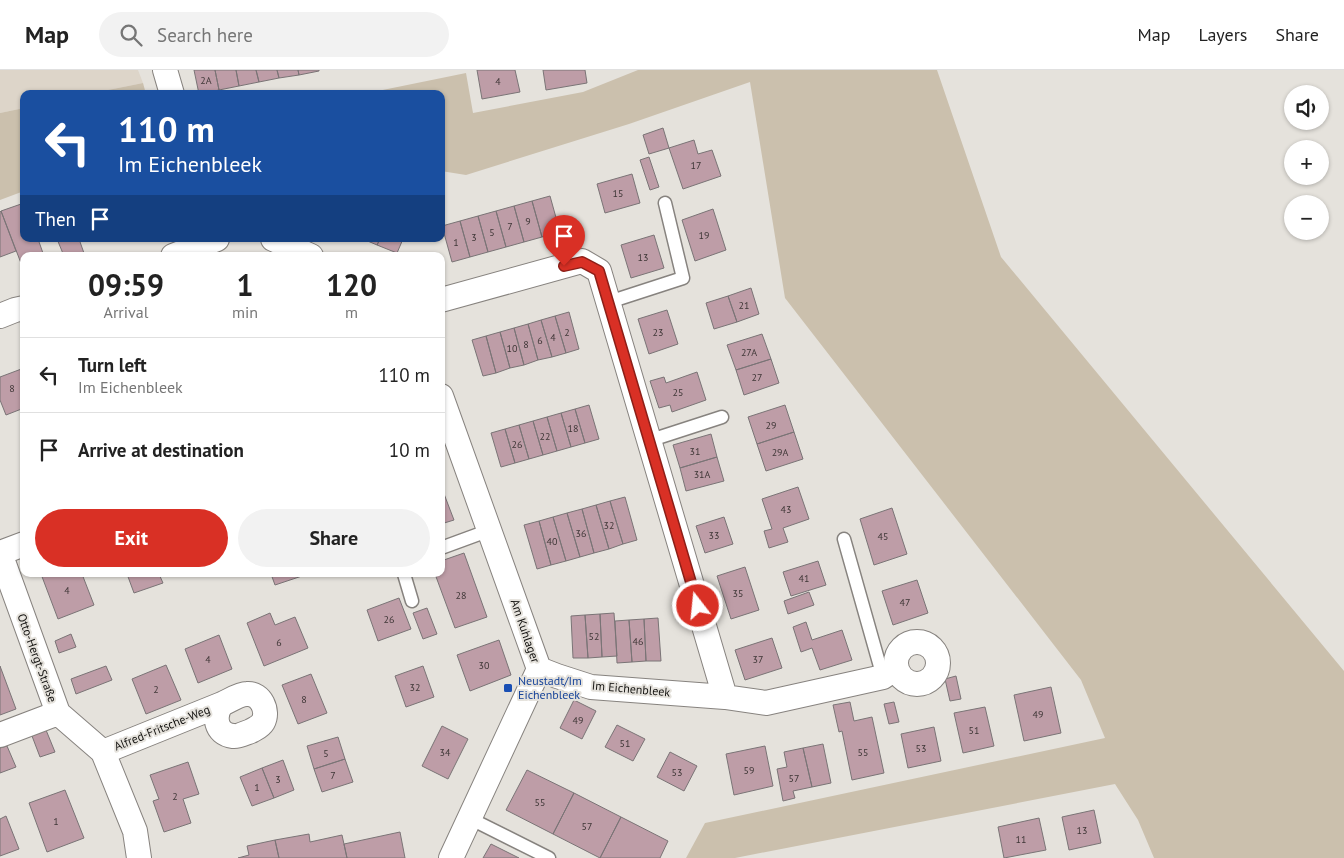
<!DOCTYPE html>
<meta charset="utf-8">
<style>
:root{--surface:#fff;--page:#f2f2f2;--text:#222;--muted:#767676;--line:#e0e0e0;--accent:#d93025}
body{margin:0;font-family:"PT Sans",sans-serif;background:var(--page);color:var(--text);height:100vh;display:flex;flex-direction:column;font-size:19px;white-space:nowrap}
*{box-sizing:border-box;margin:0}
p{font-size:16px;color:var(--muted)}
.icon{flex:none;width:28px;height:28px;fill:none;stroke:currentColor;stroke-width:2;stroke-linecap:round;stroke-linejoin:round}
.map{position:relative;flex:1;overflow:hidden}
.drawer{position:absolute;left:20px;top:182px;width:425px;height:325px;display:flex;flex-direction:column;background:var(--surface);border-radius:10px;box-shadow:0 1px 4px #0004}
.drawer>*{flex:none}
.banner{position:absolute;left:20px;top:20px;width:425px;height:152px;border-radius:10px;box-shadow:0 1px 4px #0004;background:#1a4fa0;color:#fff;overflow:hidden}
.tools{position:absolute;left:1284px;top:15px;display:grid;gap:10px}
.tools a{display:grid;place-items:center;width:45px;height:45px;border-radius:50%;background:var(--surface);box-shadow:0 1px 4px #0004;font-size:25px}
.pin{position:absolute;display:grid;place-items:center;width:42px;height:42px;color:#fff;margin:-51px -21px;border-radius:50% 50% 50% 0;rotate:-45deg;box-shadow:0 0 5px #0007}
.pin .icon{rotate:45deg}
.me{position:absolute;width:55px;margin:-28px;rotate:344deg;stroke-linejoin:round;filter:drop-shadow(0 0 4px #0008)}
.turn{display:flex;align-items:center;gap:18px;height:105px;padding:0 15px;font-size:22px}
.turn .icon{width:65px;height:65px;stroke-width:2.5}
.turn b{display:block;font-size:35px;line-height:42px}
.then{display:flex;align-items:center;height:48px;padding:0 15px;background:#0003;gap:10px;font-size:19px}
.eta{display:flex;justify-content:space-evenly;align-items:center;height:85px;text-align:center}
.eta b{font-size:30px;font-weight:800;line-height:35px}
.button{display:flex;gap:10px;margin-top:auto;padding:10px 15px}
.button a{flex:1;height:58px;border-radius:30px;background:var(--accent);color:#fff;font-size:20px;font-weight:800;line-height:58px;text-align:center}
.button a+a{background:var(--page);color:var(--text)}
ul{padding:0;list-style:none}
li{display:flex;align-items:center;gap:15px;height:75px;padding:0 15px;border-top:1px solid var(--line)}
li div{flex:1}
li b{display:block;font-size:19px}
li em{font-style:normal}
header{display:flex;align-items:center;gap:30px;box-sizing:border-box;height:70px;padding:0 25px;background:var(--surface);border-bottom:1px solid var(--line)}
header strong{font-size:24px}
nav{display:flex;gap:28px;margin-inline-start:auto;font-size:18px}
.search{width:350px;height:45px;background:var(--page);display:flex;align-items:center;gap:12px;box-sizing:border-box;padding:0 18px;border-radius:28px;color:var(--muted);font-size:19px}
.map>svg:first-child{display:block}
</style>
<header>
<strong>Map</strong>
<div class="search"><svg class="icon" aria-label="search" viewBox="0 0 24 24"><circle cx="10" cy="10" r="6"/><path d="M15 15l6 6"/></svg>Search here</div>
<nav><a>Map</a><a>Layers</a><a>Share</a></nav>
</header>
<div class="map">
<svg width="1344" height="788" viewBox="0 0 1344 788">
<rect width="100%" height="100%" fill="#e5e2dc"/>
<path fill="#ddd5c9" d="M0,0H138L143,13L88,24H24V38L0,43Z"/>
<path fill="#cbc0ad" d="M638,0H937L1001,187L1344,601V788H1154L1138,750L1115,714L735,788H686L705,753L1105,668L1081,610L785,228L750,12L629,54L466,105L441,101V24H363L466,3L473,43L583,22Z
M143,13L146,24H88Z
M24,38V121L0,130V43Z"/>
<path fill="#be9da7" stroke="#7a7476" d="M194,0H215L219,20L199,24Z
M215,0H236L239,16L219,20Z
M236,0H256L259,12L239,16Z
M256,0H277L279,8L259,12Z
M277,0H298L299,5L279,8Z
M298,0H319V1L299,5Z
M477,0H515L520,22L482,29Z
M543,0H585L587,13L546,20Z
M663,58L669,78L649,84L643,65Z
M694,70L698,84L712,80L721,106L683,119L669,78Z
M649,87L659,117L650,120L640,90Z
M632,104L640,133L605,143L597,114Z
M550,126L560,162L542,167L532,131Z
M532,131L542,167L524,172L514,136Z
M24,133V169H38L44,186H24V201L1,141Z
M514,136L524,172L506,177L496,141Z
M713,139L726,180L695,191L682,150Z
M1,141L16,181L0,187V142Z
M496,141L506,177L488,182L478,146Z
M478,146L488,182L470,187L460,151Z
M460,151L470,187L452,192L442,156Z
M654,165L664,198L631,208L621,175Z
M57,169H79L85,186H64Z
M363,169H380L377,175Z
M380,169H403L397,183L377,175Z
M751,218L759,244L737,252L728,226Z
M728,226L737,252L714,259L706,233Z
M667,240L678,274L649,284L638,249Z
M569,242L579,279L566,283L555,246Z
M555,246L566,283L552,287L541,250Z
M541,250L552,287L538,290L528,254Z
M528,254L538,290L524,295L514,258Z
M514,258L524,295L510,298L500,262Z
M500,262L510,298L496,303L486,266Z
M762,264L771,289L736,300L727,275Z
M486,266L496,303L483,306L472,270Z
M771,289L779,313L744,325L736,300Z
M24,298V338L6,345L0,330V307Z
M697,302L706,330L672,342L670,335L659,338L650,311L664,307L666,313Z
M589,335L599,369L585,373L575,339Z
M785,335L794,362L757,374L748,347Z
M575,339L585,373L571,377L561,343Z
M561,343L571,377L557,381L547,347Z
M547,347L557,381L543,385L533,351Z
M533,351L543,385L529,389L519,355Z
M519,355L529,389L515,393L505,359Z
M505,359L515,393L501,397L491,363Z
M794,362L803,389L766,401L757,374Z
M711,364L717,387L680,398L673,375Z
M717,387L724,411L686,421L680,398Z
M441,416L454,450L441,454Z
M798,417L809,449L783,458L788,472L769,478L764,461L772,459L762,429Z
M625,427L637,470L623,474L610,431Z
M610,431L623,474L609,479L596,435Z
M596,435L609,479L594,483L582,439Z
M892,438L907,484L874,495L860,449Z
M582,439L594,483L580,487L567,443Z
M567,443L580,487L566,491L553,447Z
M553,447L566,491L551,495L539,451Z
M724,447L733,474L705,483L696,456Z
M539,451L551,495L537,499L524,455Z
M464,483L487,547L455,558L435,504H441V491Z
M818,491L826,515L791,526L783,502Z
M745,497L759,540L731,549L717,506Z
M41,504H82L94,535L58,549Z
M127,504H159L163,513L134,523Z
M271,504H304L305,505L275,515Z
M917,510L928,543L893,555L882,521Z
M809,522L814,535L788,544L784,531Z
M399,528L411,559L378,571L367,540Z
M427,538L437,564L423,569L413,543Z
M270,543L275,555L295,547L308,578L264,596L247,553Z
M614,543L617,586L602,587L600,544Z
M600,544L602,587L588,588L585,545Z
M585,545L588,588H573L571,546Z
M658,548L661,591H646L644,549Z
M644,549L646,591L632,592L629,550Z
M629,550L632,592L617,593L615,551Z
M806,552L812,570L842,560L852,590L820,600L812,578L801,582L793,557Z
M71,564L76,577L59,583L55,571Z
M219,565L232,599L198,613L185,579Z
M772,568L782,598L745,610L735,580Z
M499,570L511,605L470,621L457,585Z
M166,595L181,630L146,644L132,609Z
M0,596L16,639L0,645Z
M106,596L112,610L76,624L71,609Z
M423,596L434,627L406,637L395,606Z
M311,604L327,643L298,654L282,615Z
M956,606L961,629L950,631L945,609Z
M1051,617L1061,663L1024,671L1014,625Z
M574,630L596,641L582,669L560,658Z
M850,632L854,651L872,647L884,703L852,710L842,661L839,662L833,635Z
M894,632L899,652L889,654L884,634Z
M985,637L994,676L963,683L954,643Z
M617,655L645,669L633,691L605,677Z
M442,656L468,669L448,709L422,696Z
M934,657L941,691L908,698L901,664Z
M46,660L55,682L40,687L32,666Z
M338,667L345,689L314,699L307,676Z
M823,674L831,713L812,717L803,678Z
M7,676L16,697L0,703V678Z
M765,676L773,716L734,725L726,684Z
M803,678L812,717L793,721L795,728L783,731L777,699L787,697L784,682Z
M670,682L697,696L684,721L657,707Z
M345,689L353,712L322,722L314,699Z
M283,690L294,720L274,728L262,698Z
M188,692L199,724L183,729L191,753L164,762L153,731L159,729L150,705Z
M262,698L274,728L252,736L240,707Z
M527,700L574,723L553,764L506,740Z
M65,720L84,768L47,782L29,733Z
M574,723L621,747L600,788L553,764Z
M1094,740L1101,773L1069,780L1062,747Z
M6,746L19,779L0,786V749Z
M621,747L668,771L660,788H600Z
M1039,748L1046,780L1004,788L998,757Z
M400,762L405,788H347L344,774Z
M309,764L310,772L342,765L347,788H279L275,770Z
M275,770L279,788H238L249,785L247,776Z
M491,774L519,788H483Z"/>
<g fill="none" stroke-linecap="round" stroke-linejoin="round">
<g stroke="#87837f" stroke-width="15">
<path id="service" d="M609,232L683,208L665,133
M648,371L722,347
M844,469L883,607
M441,478L490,460
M404,504L412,531
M469,748L549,788"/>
</g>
<g stroke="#87837f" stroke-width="26">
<path id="minor" d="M165,0L172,24
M273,169L311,186
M173,186L217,169
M441,230L582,191L599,201L725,627L766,633L883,607L896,598
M0,246L15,240L24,238
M441,326L539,599L451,788
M0,483L58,643L103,682L135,761L139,788
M0,483L24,474
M896 593a21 21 0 1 1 42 0a21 21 0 1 1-42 0Z
M539,599L557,606L591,617L725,627
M0,665L58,643
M103,682L222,634C213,645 215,664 233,666C238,667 245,663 251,661C256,658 260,657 263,652C269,641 261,623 247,624C239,624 229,631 222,634"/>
</g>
<use href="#service" stroke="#fff" stroke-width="12"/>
<use href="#minor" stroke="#fff" stroke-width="24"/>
</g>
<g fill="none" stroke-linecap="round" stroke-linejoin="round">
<g stroke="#8d1f18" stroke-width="12">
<path id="route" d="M564,196L582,192L599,201L698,536"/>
</g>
<use href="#route" stroke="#d93025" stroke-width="9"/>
</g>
<rect fill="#1a4fb4" stroke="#e5e2dc" stroke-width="2" x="503" y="613" width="10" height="10" rx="2.5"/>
<g text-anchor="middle" stroke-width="4" stroke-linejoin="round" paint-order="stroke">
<g font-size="10" fill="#3e3636">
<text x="206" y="14">2A</text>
<text x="498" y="15">4</text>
<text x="696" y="99">17</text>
<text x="618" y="127">15</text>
<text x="528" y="155">9</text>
<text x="510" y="160">7</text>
<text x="492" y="166">5</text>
<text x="704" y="169">19</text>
<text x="474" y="171">3</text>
<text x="456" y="176">1</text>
<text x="643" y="191">13</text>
<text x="744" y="239">21</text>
<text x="567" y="266">2</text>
<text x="658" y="266">23</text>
<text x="553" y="271">4</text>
<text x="540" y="274">6</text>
<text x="526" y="278">8</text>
<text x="512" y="282">10</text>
<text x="749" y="286">27A</text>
<text x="757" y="311">27</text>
<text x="12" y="322">8</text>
<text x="678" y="326">25</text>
<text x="771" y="359">29</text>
<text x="573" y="362">18</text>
<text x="545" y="370">22</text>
<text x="517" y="378">26</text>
<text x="695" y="385">31</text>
<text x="780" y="386">29A</text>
<text x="702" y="408">31A</text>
<text x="786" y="443">43</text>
<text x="609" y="459">32</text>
<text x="581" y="467">36</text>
<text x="714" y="469">33</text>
<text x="883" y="470">45</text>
<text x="552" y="475">40</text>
<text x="804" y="512">41</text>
<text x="67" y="524">4</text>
<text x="738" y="527">35</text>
<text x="461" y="529">28</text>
<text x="905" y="536">47</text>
<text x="389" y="553">26</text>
<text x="594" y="570">52</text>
<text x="638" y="575">46</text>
<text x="279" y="576">6</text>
<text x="208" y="593">4</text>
<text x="758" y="593">37</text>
<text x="484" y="599">30</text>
<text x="415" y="621">32</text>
<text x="156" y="623">2</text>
<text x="304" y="633">8</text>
<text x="1038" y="648">49</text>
<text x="578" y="654">49</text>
<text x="974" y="664">51</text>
<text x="625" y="677">51</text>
<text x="921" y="682">53</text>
<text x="445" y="686">34</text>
<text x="863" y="686">55</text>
<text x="326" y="687">5</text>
<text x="749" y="704">59</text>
<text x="677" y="706">53</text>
<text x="333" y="709">7</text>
<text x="794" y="712">57</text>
<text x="278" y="713">3</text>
<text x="257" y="721">1</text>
<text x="175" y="730">2</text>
<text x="540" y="736">55</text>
<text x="56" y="755">1</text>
<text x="587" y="760">57</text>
<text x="1082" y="764">13</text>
<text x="1021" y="773">11</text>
</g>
<g font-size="12" fill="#141311" stroke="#e5e2dc">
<text transform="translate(525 561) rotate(71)" y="4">Am Kuhlager</text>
<text transform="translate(37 588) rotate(70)" y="4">Otto-Hergt-Straße</text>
<text transform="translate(631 619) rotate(5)" y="4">Im Eichenbleek</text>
<text transform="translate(162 658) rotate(-22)" y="4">Alfred-Fritsche-Weg</text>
</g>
<g font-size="12" fill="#164399" stroke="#e5e2dc" text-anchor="start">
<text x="518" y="615">Neustadt/Im<tspan x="518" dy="14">Eichenbleek</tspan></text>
</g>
</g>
</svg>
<div class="tools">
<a><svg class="icon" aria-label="sound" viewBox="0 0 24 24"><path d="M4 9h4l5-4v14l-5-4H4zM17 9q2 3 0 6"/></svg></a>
<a>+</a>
<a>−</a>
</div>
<div class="pin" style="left:564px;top:196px;background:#d93025"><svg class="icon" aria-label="arrive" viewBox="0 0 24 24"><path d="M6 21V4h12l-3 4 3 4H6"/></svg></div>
<svg class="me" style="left:698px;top:536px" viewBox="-20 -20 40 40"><circle r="17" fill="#d93025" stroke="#fff" stroke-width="3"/><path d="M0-11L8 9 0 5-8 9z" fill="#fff"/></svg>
<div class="banner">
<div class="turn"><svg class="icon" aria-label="left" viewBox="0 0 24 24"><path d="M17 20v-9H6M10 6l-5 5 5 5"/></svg><div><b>110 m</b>Im Eichenbleek</div></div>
<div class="then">Then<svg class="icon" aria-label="arrive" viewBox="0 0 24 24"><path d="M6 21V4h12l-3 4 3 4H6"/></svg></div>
</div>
<section class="drawer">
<div class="eta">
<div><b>09:59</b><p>Arrival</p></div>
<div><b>1</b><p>min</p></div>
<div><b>120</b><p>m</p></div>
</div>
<ul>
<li><svg class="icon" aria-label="left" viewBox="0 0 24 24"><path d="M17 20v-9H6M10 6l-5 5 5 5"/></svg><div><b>Turn left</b><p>Im Eichenbleek</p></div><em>110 m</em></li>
<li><svg class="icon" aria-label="arrive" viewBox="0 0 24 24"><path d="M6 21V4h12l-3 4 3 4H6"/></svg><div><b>Arrive at destination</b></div><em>10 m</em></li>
</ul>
<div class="button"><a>Exit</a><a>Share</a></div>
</section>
</div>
